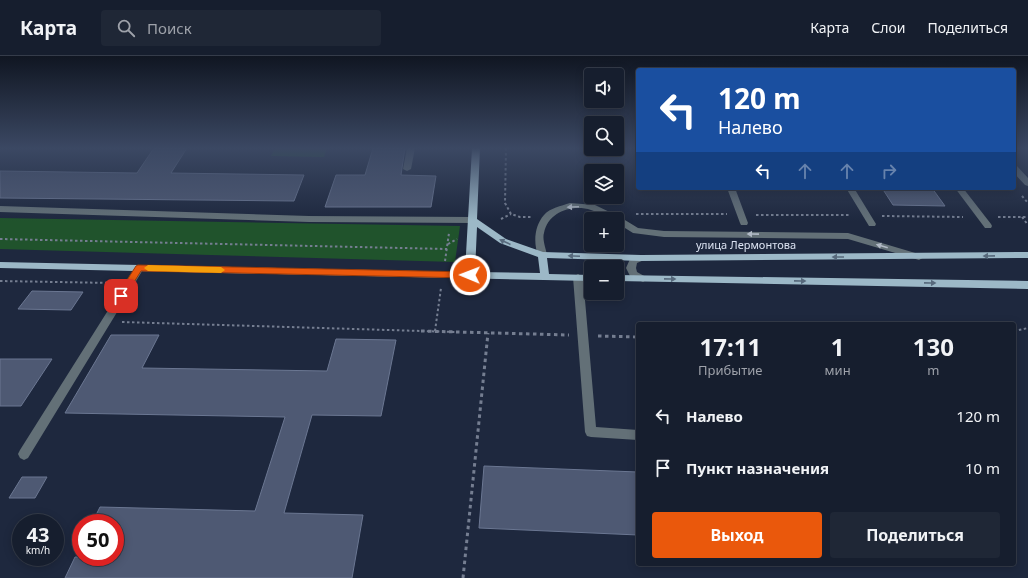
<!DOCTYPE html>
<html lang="ru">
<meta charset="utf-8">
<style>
:root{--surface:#161e2e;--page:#1f2736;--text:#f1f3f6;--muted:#9ea2aa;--line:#353c4a;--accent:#ea580c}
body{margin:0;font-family:"Noto Sans",sans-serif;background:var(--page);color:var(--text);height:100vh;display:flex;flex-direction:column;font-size:15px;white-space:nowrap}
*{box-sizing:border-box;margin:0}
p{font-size:13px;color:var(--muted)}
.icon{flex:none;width:22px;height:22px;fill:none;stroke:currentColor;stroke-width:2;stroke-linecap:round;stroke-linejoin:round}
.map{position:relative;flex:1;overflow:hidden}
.sheet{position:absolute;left:636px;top:266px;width:380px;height:244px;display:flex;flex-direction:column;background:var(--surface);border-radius:4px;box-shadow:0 2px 10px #0003,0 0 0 1px var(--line)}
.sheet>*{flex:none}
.banner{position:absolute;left:636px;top:12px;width:380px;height:122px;border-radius:4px;box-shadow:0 2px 10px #0003,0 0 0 1px var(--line);background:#1a4fa0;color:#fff;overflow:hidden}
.controls{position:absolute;left:584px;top:12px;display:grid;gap:8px}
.controls a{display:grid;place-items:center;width:40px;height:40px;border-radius:4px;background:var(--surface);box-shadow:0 2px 10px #0003,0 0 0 1px var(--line);font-size:20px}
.speed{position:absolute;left:12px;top:458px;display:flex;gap:8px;font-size:20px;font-weight:700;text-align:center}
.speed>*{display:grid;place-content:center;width:52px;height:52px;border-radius:50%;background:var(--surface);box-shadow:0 2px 10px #0003,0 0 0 1px var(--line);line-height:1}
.speed small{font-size:10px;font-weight:400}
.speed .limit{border:6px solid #d22;background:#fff;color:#111}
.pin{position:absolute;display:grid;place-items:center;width:34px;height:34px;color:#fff;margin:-17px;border-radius:8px;box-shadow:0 2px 6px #0006}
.me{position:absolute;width:44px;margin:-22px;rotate:271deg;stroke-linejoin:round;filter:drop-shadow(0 0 3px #0008)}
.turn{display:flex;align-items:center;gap:14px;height:84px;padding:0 16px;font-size:18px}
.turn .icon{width:52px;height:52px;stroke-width:2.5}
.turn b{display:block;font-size:28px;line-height:34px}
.lanes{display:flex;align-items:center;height:38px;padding:0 16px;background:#0003;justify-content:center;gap:20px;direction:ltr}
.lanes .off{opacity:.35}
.eta{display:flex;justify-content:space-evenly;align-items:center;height:68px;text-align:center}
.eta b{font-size:24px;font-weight:700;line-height:28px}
.primary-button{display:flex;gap:8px;margin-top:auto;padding:8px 16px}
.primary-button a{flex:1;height:46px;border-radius:4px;background:var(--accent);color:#fff;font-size:16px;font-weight:700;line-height:46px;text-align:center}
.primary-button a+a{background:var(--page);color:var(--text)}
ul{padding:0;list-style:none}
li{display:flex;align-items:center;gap:12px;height:52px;padding:0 16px}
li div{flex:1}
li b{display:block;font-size:15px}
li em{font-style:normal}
header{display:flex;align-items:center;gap:24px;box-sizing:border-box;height:56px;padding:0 20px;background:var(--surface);border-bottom:1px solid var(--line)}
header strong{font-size:19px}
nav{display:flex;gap:22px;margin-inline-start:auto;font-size:14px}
.search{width:280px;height:36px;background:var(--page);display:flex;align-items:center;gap:10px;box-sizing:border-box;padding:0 14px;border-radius:4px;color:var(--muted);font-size:15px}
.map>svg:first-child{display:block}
</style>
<header>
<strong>Карта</strong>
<div class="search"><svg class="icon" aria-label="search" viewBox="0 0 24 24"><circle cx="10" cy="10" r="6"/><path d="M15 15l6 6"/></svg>Поиск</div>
<nav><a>Карта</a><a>Слои</a><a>Поделиться</a></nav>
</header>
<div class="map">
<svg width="1028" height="522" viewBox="0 0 1028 522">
<rect width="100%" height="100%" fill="#1e283e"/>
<path fill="#20532c" d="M275,92H327L324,101L271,100Z
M0,162L460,170L455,206L0,193Z"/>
<path fill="#4e5973" stroke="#6b7792" d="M154,92H187L171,117L304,119L294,145L0,142V115L137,117Z
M373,92H405L401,119L436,120L431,151H325L336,119H365Z
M882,132H932L945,150L893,149Z
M32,235L83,236L71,254L18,253Z
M111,279H159L142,312L327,315L336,283L396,284L381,360L312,359L284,457L363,459L352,522H65L75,501H115V467H92L100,451L255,455L285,361L65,357Z
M0,303H52L21,350H0Z
M484,410L638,416V479L479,472Z
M22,421H47L35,442H9Z"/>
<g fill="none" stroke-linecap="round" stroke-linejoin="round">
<path stroke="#757e91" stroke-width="2" stroke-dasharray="2.5 2.5" stroke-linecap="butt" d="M506,92L505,147L511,158L520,161H531
M1022,140L1028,147
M636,158H727
M756,159H851
M882,160L963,161
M998,161H1028
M1022,161L1028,169
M501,163L511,158
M0,183L447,193
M448,188L457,183
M445,205L449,177
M0,225L113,227
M122,266L455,276
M435,275L441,232
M1014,275L1028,272"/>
<path stroke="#757e91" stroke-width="3" stroke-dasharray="3.5 3.5" stroke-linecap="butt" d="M421,275L569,279
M598,280L638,281
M463,522L488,277"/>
<path fill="#637077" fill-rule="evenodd" d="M407,92H415L411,113L407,115L403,113Z
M1014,110H1017L1028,122V130L1025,129L1014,117Z
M727,132H735L748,167L747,169H741L740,167Z
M846,132H854L876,168L875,170H869Z
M955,132H963L991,168L992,170L991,172H985Z
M570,147L595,149L620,161L638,172L664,175L848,177L922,199L924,201L919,204L848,183L664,181L633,177L617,167V163C607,163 601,157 591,154C572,148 548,156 544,177C542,183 546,193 547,199L545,201H539C533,189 534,170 544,159C550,152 561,150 570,147Z
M0,150L309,160L473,161L477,164L473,167L309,166L0,156Z
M641,199L646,202L644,204L637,207L636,212L637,216L646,221L648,223L643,226L630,220L626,212L630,203Z
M139,209L144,212L28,402L24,404L20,402L18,398L20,394L136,210Z
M578,218L583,221L596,371L638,374V384L591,381L587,380L585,376L573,221Z"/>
<path fill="#9cb8c7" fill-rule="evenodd" d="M472,92H480L477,163L506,183L543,196L641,199L1028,196V202L641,205L547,202L549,218L591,219V225L0,212V206L465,216ZM477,171L500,187L538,201L540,217L475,216Z
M617,219L1028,225V233L617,225Z"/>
</g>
<defs><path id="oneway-solid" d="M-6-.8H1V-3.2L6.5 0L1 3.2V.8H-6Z"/></defs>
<g fill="#b1bac6">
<use href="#oneway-solid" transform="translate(573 151) rotate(178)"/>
<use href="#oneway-solid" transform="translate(753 178) rotate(-179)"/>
<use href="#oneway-solid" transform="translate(882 190) rotate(-164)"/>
</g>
<g fill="#57697c">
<use href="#oneway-solid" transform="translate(505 186) rotate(-156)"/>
<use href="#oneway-solid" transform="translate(574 200) rotate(-178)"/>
<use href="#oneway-solid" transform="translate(989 200) rotate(179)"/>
<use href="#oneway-solid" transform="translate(838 201) rotate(180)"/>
<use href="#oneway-solid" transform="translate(670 223) rotate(1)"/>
<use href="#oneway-solid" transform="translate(800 225) rotate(1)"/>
<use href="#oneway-solid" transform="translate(930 227) rotate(1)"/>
</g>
<linearGradient id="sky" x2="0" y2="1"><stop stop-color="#101622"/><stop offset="0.56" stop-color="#3b4863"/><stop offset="1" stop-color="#3b4863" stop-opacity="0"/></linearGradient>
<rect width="1028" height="165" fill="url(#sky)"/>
<path fill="#ea580c" stroke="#983908" d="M138,209L470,216L474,219L470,222L141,215L124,242H118L117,240L118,238L136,210Z"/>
<path fill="#f59e0b" d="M148,209L221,211L225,214L221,217L148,215L144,212Z"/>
<g text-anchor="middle" stroke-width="4" stroke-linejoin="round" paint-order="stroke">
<g font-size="11" fill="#dbe2f1" stroke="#1e283e">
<text x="746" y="193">улица Лермонтова</text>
</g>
</g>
</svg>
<div class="controls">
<a><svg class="icon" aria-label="sound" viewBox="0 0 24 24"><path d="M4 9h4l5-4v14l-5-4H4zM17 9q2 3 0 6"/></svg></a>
<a><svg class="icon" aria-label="search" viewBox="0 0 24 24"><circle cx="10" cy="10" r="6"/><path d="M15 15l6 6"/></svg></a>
<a><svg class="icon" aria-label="layers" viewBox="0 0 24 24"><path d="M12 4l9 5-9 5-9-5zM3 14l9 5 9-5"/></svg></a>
<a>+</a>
<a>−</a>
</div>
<div class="speed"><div>43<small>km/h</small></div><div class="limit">50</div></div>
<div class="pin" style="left:121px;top:240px;background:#d93025"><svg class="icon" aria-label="arrive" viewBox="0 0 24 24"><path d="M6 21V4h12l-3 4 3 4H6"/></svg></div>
<svg class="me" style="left:470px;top:219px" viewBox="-20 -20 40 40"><circle r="17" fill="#ea580c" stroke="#fff" stroke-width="3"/><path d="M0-11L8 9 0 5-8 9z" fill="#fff"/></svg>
<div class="banner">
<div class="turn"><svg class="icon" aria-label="left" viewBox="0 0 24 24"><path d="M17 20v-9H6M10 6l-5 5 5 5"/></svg><div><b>120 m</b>Налево</div></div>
<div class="lanes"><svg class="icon" aria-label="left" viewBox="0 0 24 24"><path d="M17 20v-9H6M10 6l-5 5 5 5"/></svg><svg class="icon off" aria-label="ahead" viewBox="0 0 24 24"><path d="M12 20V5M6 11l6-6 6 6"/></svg><svg class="icon off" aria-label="ahead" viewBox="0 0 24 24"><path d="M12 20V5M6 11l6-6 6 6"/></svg><svg class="icon off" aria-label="right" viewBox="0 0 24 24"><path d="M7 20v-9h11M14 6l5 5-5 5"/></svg></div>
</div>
<section class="sheet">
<div class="eta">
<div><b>17:11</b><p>Прибытие</p></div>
<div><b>1</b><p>мин</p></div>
<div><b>130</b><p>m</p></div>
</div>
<ul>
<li><svg class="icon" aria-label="left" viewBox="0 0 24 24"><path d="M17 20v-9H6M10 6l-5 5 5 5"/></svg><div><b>Налево</b></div><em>120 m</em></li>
<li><svg class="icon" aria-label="arrive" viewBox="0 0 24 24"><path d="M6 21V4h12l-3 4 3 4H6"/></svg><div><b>Пункт назначения</b></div><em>10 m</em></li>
</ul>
<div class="primary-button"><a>Выход</a><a>Поделиться</a></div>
</section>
</div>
